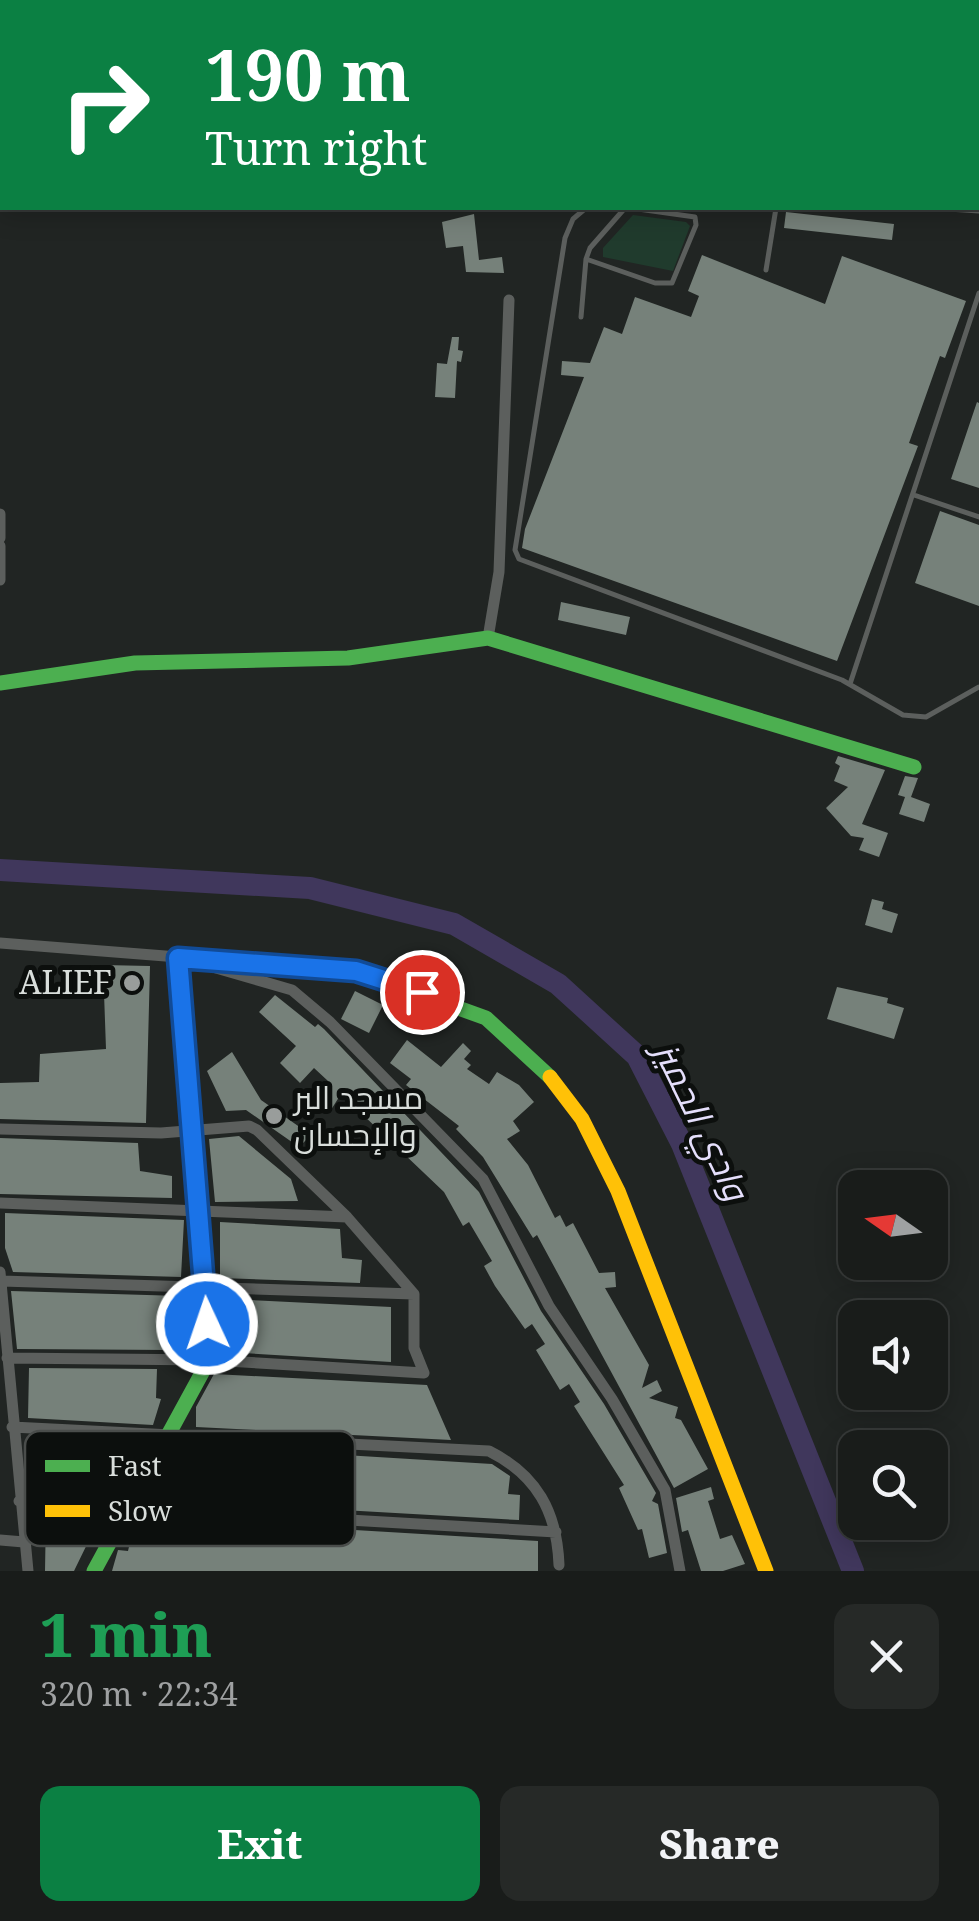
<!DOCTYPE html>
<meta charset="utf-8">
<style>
:root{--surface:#191c1a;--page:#262927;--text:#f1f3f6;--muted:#9fa1a2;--line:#373a39;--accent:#0b8043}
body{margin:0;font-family:"Noto Serif",Cairo,serif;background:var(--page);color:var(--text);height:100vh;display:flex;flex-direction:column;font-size:38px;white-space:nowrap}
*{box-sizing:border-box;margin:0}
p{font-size:32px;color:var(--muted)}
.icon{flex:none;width:55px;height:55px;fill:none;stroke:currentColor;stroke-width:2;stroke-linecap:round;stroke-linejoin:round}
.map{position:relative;height:1571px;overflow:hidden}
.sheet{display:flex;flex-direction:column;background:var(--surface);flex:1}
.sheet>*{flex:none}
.hud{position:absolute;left:0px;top:0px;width:980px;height:210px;box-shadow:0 5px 25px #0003,0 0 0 2px var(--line);background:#0b8043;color:#fff;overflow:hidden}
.needle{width:65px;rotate:284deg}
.tools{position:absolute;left:838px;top:1170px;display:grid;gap:20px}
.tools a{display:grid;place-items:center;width:110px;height:110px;border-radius:20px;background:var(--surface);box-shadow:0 5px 25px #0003,0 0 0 2px var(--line);font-size:50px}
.pin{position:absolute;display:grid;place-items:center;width:85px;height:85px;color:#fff;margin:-42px;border:5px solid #fff;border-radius:50%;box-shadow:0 2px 10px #0007}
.me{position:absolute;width:110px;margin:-55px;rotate:357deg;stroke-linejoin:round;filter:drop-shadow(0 0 8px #0008)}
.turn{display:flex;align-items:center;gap:35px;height:210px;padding:0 40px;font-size:45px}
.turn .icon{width:130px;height:130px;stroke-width:2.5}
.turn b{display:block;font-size:70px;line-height:85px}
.round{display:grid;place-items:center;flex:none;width:105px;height:105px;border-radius:20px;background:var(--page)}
.summary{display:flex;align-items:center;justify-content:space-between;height:170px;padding:0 40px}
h1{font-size:60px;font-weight:800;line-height:75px;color:#1e9e55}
.button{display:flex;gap:20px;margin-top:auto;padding:20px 40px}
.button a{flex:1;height:115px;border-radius:20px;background:var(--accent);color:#fff;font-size:40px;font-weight:800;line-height:115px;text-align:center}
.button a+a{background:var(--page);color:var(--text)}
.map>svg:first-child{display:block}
</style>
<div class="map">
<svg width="979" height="1571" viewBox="0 0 979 1571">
<rect width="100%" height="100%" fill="#212523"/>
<path fill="#203b2d" d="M633,215L686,222L690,226L673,271L603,257V248Z"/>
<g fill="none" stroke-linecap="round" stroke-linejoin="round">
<path stroke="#40375c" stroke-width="22" d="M0,870L310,888L454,924L558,984L637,1056L682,1144L853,1571"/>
</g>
<path fill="#76817a" d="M786,212L894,224L892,240L784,228Z
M474,214L479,260L502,257L504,273L466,272L463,246L446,248L442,222Z
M702,255L825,304L842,256L966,301L945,358L940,356L909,443L918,446L837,661L522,548L525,529L584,377L561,375L562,361L590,363L604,327L622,334L635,297L691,317L699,296L688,291Z
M452,337H459L458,350L463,351L461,362L457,361L455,398L435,397L437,363L447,364Z
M977,402L979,403V488L951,479Z
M940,511L979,525V606L915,583Z
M561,602L630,617L626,635L558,620Z
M838,756L885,770L862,824L888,833L879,857L859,850L864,838L851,836L826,808L848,787L834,781L840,766L835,763Z
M905,776L918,778L911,797L930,804L924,822L899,814L905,797L898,795Z
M872,899L884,902L882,909L898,914L892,933L865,925Z
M103,965L150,966L146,1123L0,1119V1083L39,1082L40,1054L106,1049Z
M837,987L888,998L887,1003L904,1008L894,1039L827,1019Z
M355,991L383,1005L369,1033L341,1019Z
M275,995L315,1027L318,1024L324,1029L479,1192L541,1311L604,1404L656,1493L652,1501L658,1504L667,1553L649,1558L642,1529L638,1530L619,1488L624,1485L574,1406L580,1402L569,1384L560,1390L536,1350L545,1344L532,1324L525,1329L495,1286L484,1266L492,1261L469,1222L463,1226L444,1192L341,1094L329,1113L313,1103L328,1081L314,1068L300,1083L280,1063L296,1046L259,1012Z
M407,1040L441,1067L463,1043L471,1051L464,1059L471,1065L467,1069L489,1084L497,1072L519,1085L534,1102L513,1121L520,1131L507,1139L528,1165L555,1218L560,1215L566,1227L573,1223L599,1273L615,1272L616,1287L605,1288L649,1365L642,1388L657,1380L662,1391L649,1398L678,1407L675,1418L681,1420L708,1469L674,1488L537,1235L533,1238L483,1157L456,1129L459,1126L406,1085L411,1079L390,1063Z
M232,1052L261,1100L311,1135L299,1147L246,1110L226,1111L207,1071Z
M239,1136L291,1179L298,1201L215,1202L209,1139Z
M0,1138L138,1143L140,1171L172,1176V1198L0,1194Z
M5,1213L184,1220L181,1277L13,1272L5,1248Z
M220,1222L340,1229L342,1258L362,1260L360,1283L220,1278Z
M11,1291L181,1296L180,1321H171L170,1350L17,1349Z
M230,1299L391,1307V1362L227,1352Z
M29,1368L157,1369L156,1398L161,1399L153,1425L28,1418Z
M214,1374L427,1385L451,1440L196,1427V1407Z
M196,1446L492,1464L510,1476L508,1494L520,1495L519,1520L146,1499L175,1447Z
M711,1487L714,1499L708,1501L720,1539L732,1535L745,1564L723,1571H701L688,1530L682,1532L676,1498Z
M46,1512L93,1515V1532L74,1571H45Z
M136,1517L538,1541V1571H112L118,1550L128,1551Z"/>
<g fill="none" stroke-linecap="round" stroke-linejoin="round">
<path stroke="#585b59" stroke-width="2.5" stroke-dasharray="2.5 8" stroke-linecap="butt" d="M499,2L500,0"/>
<path stroke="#5c5f5d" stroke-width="5" d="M586,208L573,219L565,238L515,550L519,559L842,680L903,715L926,717L979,687
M625,208L590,248L586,259L655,283H672L696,225L695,217L631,208
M933,208L979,211
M766,270L776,208
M581,317L586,259
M914,495L979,517
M850,684L979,293"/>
<path stroke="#5c5f5d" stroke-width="11" d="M0,514V538
M0,546V580
M488,638L499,572L509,300
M0,943L178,957L292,990L330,1022L483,1179L549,1306L612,1399L665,1490L680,1571
M0,1129L161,1133L249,1126L257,1130L347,1217L414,1294V1348L424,1373L209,1360L7,1358
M0,1203L347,1217
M0,1272L28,1571
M2,1281L414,1294
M12,1427L489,1451C537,1475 557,1512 559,1565
M19,1501L556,1532
M0,1540L24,1542"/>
<path stroke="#4caf50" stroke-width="15" d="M0,27L2,28
M0,53H2
M978,128H979
M978,149L979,150
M0,683L135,663L348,658L488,638L914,767
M94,1571L209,1360L178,957L356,971L486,1018L550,1077"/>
<path stroke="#ffc107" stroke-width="15" d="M550,1077L582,1119L618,1191L766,1571"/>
</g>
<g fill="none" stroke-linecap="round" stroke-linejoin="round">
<g stroke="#114b97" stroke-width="25">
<path id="route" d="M207,1324L178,958L356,971L422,992"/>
</g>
<use href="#route" stroke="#1a73e8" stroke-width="18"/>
</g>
<g fill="#999d9b" stroke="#0c0f0d" stroke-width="4">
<circle cx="132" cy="983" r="10"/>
<circle cx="274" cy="1116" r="10"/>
</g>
<g text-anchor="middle" stroke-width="10" stroke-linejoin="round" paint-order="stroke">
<g font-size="32" fill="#d9dedb" stroke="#0c0f0d" text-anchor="end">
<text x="112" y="994">ALIEF</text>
<text x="294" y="1109" text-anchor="start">مسجد البر<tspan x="294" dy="37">والإحسان</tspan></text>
</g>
<g font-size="35" font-style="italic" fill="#e5dffc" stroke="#0c0f0d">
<text transform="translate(701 1121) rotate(64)" y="12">وادي الحميز</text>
</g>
</g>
<rect x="25" y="1431" width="330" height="115" rx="15" fill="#0c0f0d" stroke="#4a4d4b" stroke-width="2.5"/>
<rect x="45" y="1460" width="45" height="12" fill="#4caf50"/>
<rect x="45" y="1505" width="45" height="12" fill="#ffc107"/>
<g font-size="28" fill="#d9dedb">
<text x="108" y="1476">Fast</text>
<text x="108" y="1521">Slow</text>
</g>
</svg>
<div class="tools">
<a><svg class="needle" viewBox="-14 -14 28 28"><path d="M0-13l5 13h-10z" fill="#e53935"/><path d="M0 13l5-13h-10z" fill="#9fa1a2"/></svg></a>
<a><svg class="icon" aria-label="sound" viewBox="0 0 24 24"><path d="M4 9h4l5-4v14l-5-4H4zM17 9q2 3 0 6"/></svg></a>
<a><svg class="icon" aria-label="search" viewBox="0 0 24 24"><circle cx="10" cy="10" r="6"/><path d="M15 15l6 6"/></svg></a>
</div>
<div class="pin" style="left:422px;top:992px;background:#d93025"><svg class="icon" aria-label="arrive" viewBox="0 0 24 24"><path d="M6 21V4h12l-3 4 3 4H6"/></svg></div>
<svg class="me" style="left:207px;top:1324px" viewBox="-20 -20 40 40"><circle r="17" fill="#1a73e8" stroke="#fff" stroke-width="3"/><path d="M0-11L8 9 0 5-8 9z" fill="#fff"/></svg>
<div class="hud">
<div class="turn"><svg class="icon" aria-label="right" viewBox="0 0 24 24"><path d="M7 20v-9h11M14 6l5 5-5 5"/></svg><div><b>190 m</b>Turn right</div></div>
</div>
</div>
<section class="sheet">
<div class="summary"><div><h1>1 min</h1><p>320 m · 22:34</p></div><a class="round"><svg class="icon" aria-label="close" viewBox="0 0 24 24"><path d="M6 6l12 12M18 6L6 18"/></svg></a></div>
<div class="button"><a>Exit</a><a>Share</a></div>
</section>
